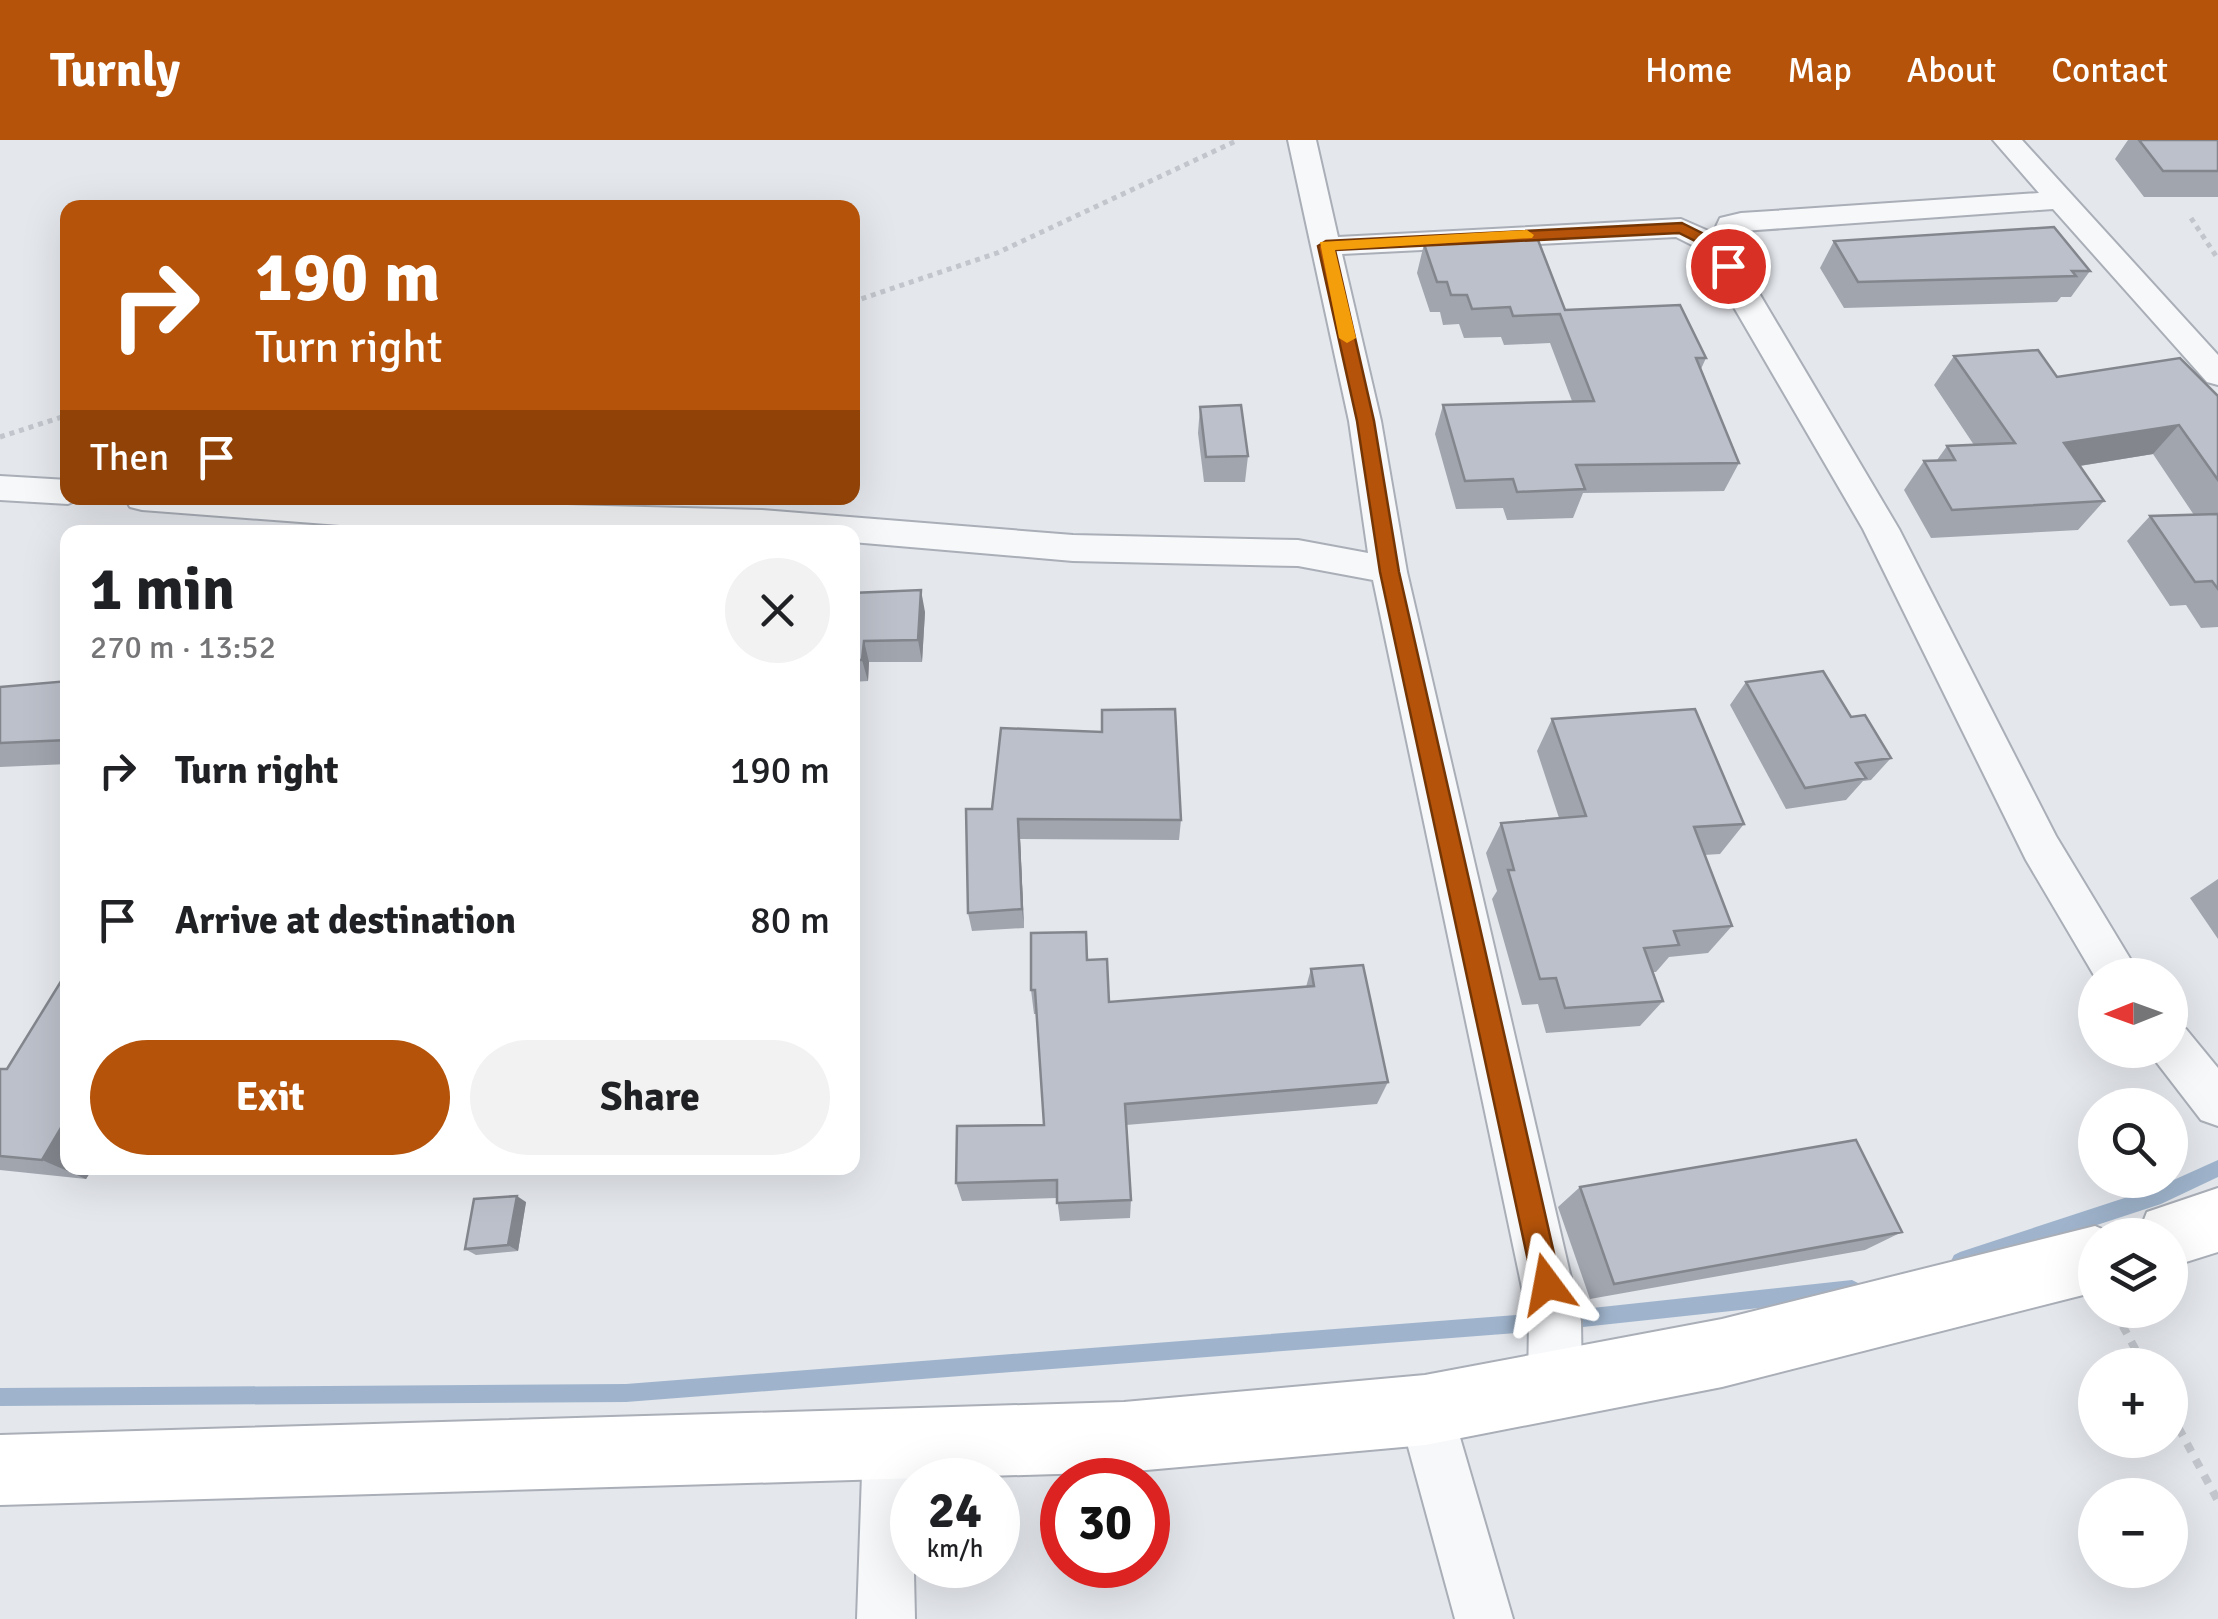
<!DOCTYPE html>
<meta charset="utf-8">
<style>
:root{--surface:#fff;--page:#f2f2f2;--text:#202124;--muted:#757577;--accent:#b45309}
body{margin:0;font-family:Signika,sans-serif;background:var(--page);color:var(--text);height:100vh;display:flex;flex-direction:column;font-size:38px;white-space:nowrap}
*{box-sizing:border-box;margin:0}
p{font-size:32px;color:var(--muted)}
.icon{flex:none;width:55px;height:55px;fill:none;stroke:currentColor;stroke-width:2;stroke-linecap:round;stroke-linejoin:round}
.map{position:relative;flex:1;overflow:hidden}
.details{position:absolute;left:60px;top:385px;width:800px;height:650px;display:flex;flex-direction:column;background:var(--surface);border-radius:20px;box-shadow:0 10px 40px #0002}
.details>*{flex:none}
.hud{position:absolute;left:60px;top:60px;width:800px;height:305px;border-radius:20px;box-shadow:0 10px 40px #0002;background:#b45309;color:#fff;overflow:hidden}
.needle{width:65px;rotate:269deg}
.fabs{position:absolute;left:2078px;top:818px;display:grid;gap:20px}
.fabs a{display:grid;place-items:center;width:110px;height:110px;border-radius:50%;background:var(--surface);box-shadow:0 10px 40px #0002;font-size:50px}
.speed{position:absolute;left:890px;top:1318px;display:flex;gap:20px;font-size:50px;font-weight:700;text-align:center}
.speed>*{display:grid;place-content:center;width:130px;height:130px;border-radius:50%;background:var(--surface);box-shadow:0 10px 40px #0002;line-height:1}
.speed small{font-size:25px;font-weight:400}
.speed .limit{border:15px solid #d22;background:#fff;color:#111}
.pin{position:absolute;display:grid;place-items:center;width:85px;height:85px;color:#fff;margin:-42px;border:5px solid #fff;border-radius:50%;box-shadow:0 2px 10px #0007}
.me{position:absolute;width:110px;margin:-55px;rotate:347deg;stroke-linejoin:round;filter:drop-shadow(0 0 8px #0008)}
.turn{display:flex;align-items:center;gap:35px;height:210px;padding:0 30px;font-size:45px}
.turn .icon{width:130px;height:130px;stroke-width:2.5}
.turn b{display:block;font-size:70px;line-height:85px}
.then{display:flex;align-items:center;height:95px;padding:0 30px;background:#0003;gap:20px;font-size:38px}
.round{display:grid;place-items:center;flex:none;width:105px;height:105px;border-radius:52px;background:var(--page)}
.head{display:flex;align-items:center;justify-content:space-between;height:170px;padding:0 30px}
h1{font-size:60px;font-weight:700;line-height:75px}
.primary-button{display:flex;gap:20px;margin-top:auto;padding:20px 30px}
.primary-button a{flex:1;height:115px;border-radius:60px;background:var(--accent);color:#fff;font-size:40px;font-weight:700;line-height:115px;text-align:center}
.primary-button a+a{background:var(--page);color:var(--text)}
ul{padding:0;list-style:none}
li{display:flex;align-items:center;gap:30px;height:150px;padding:0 30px}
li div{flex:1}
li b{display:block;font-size:38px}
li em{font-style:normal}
header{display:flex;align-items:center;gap:60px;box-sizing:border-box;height:140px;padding:0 50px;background:var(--accent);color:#fff}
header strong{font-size:48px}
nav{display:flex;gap:55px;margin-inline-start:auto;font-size:35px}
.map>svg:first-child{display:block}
</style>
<header>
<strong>Turnly</strong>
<nav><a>Home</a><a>Map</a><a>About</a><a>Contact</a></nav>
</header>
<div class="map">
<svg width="2218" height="1479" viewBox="0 0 2218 1479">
<rect width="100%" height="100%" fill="#e4e7ec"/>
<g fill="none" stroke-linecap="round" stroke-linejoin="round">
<path fill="#9fb4cc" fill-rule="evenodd" d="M2218,1020V1037L2161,1064L1960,1130L1954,1127L1951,1121L1954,1115L1960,1112L2158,1047Z
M1852,1140L1858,1143L1861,1149L1858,1155L1852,1158L1555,1190L626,1262L0,1266V1248L626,1244L1555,1172Z"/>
<g stroke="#a9aeb7" stroke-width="4">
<path id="minor" d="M1288,0H1316L1338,97L1681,79L1713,93L1720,78L1741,73L2039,53L1993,0H2022L2218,215V245L2207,242L2053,69L1743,91L1739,104L1743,126L1899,389L2056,696L2140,835L2095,837L2026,720L1863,389L1700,109L1676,97L1342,114L1381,281L1407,432L1581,1181L1582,1246L1574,1265L1555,1273L1536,1265L1528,1246L1529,1181L1373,440L1298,426L1073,421L852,402V392L353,386L142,370L130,367L125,358H297L762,370L1073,395L1298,400L1368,413L1349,281Z
M0,336L68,340V358H82L68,364L0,360Z
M2170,883L2186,889L2218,928V986L2201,980L2154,919L2150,910H2170Z
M1425,1243L1444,1251L1452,1270L1513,1479H1455L1398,1270L1406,1251Z
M890,1278L909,1286L917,1305V1340H912L915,1479H857L863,1305L871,1286Z"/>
</g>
<g stroke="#a9aeb7" stroke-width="4">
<path id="secondary" d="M2218,1048V1112L2170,1127V1095H2138L2147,1072Z
M2095,1086L2116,1095H2095V1152L1722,1247L1425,1305L1124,1332L0,1365V1295L1124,1262L1425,1235L1722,1179Z"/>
</g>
<path stroke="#c2c5cb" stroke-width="5" stroke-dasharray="5 5" stroke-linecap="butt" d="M2191,78L2218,119
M852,162L997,113L1238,0
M0,297L68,275"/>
<path stroke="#c2c5cb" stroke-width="8" stroke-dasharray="9 9" stroke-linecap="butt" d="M2114,1170L2144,1225
M2170,1272L2218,1361"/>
<use href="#minor" fill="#f7f8fa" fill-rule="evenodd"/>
<use href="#secondary" fill="#fff" fill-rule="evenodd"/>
</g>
<path fill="#a1a5ae" d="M2128,0H2218V57H2144L2115,19Z
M1444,96L1521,100L1565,170L1706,218L1701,229L1739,323L1724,351L1583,353L1573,378L1507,380L1503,368L1456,369L1435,294L1443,265L1572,261L1550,203L1504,205L1501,197L1464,198L1459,184L1443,185L1440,172H1430L1417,133L1424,104L1442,103Z
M1834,101L2090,131L2071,157H2061L2057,162L1844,168L1820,128Z
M1954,216L2057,237L2218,256V487L2201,488L2186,465L2170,466L2127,401L2150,376L2194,375L2153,314L2080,326L2104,361L2078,390L1931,398L1904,350L1924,321L1937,320L1947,306L1974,305L1934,245Z
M1200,267L1248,316L1245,342H1204L1198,293Z
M852,453L925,472L922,522H869L868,541L852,542Z
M68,541V624L0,627V547Z
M1746,542L1851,577L1891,618L1871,640L1863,641L1846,660L1786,669L1730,565Z
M1552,579L1744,684L1720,714L1704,715L1732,786L1708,813L1669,817L1656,832H1653L1663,861L1640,886L1546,893L1538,864L1522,865L1492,759L1497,751L1486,713L1501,683L1559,678L1537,611Z
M966,669L1181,680L1179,700L1020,699L1024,788L972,791L968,773Z
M2218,739V799L2190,758Z
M1087,820L1109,862L1306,847L1311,829L1388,942L1377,964L1126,985L1131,1060L1130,1078L1060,1081L1057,1058L962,1061L956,1043L1044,985L1037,874H1034L1031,850Z
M0,929L68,1028H93L86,1039L0,1030Z
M1580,1047L1902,1092L1865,1110L1590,1159L1558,1067Z
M526,1062L518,1111L476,1115L465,1109Z"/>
<path fill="#83868d" d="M2179,285L2153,314L2041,332L2064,303Z
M921,450L925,472L922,522L918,500Z
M864,501L869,522L868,541L862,520Z
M1018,679L1020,699L1024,788L1022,769Z
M68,976V1028H93L86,1039L42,1020Z
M517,1056L526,1062L518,1111L508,1105Z"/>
<path fill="#bbc0ca" stroke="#83868d" stroke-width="2.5" d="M2139,0H2218V31H2163Z
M2054,87L2090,131H2072L2076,136L1858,142L1834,101Z
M1518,94L1521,100H1538L1565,170L1680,165L1706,218H1696L1739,323L1576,325L1585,349L1517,352L1513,339L1465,341L1443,265L1594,261L1560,174L1513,176L1510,167L1472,169L1467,155H1451L1447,142H1437L1424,104L1446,103L1444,96Z
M2038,210L2057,237L2180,218L2218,256V340L2179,285L2064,303L2104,361L1952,370L1924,321L1955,320L1947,306L2015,303L1954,216Z
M1241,265L1248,316L1206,317L1200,267Z
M2218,374V449L2212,441L2195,442L2150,376Z
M921,450L918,500L864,501L862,520H852V453Z
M1823,531L1851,577L1865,575L1891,618L1856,623L1866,638L1805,648L1746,542Z
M68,541V600L0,603V547Z
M1175,569L1181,680L1018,679L1022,769L968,773L966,669H992L1001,588L1102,592V570Z
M1695,569L1744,684L1694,687L1732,786L1674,791L1679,805L1644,808L1663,861L1565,868L1556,838L1540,839L1508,730H1514L1501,683L1586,676L1552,579Z
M1086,792L1087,820L1107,819L1109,862L1314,846L1311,829L1363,825L1388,942L1125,964L1131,1060L1057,1063V1040L956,1043L957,986L1044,985L1035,850H1031V793Z
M68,830V976L42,1020L0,1016V929H7Z
M1856,1000L1902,1092L1614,1144L1580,1047Z
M517,1056L508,1105L465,1109L474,1059Z"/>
<path fill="#b45309" stroke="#753606" stroke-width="2.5" d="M1682,83L1716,100L1736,126L1734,130H1723L1705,106L1679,93L1335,110L1374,281L1399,432L1561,1144L1557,1154L1547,1158L1537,1154L1533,1144L1380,432L1357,281L1318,106L1326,101Z"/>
<path fill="#f59e0b" d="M1527,90L1534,95L1532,98L1335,110L1356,198L1347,203L1339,198L1320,102Z"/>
</svg>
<div class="fabs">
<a><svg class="needle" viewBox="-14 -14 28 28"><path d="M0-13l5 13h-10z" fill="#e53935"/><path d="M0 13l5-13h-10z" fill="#757577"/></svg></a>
<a><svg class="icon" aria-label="search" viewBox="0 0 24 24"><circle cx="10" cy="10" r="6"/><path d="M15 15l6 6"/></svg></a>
<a><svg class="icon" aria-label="layers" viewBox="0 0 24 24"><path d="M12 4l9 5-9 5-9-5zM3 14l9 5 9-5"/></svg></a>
<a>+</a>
<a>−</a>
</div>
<div class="speed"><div>24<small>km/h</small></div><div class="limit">30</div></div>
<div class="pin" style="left:1728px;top:126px;background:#d93025"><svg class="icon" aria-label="arrive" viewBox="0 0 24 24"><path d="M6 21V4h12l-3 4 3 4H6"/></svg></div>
<svg class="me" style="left:1547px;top:1144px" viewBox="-20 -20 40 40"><path d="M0-17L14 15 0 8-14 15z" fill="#b45309" stroke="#fff" stroke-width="4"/></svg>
<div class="hud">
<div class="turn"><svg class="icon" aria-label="right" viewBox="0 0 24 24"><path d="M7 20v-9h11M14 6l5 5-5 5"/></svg><div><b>190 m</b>Turn right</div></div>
<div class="then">Then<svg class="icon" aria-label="arrive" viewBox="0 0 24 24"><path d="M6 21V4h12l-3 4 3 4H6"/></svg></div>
</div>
<section class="details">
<div class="head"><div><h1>1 min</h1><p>270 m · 13:52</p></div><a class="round"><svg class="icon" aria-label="close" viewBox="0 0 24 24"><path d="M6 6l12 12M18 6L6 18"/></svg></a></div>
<ul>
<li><svg class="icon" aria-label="right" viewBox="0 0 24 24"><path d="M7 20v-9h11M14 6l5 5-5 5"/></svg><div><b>Turn right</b></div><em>190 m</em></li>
<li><svg class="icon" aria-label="arrive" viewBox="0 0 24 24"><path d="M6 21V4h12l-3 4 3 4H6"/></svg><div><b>Arrive at destination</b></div><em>80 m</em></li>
</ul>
<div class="primary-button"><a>Exit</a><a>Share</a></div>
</section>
</div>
